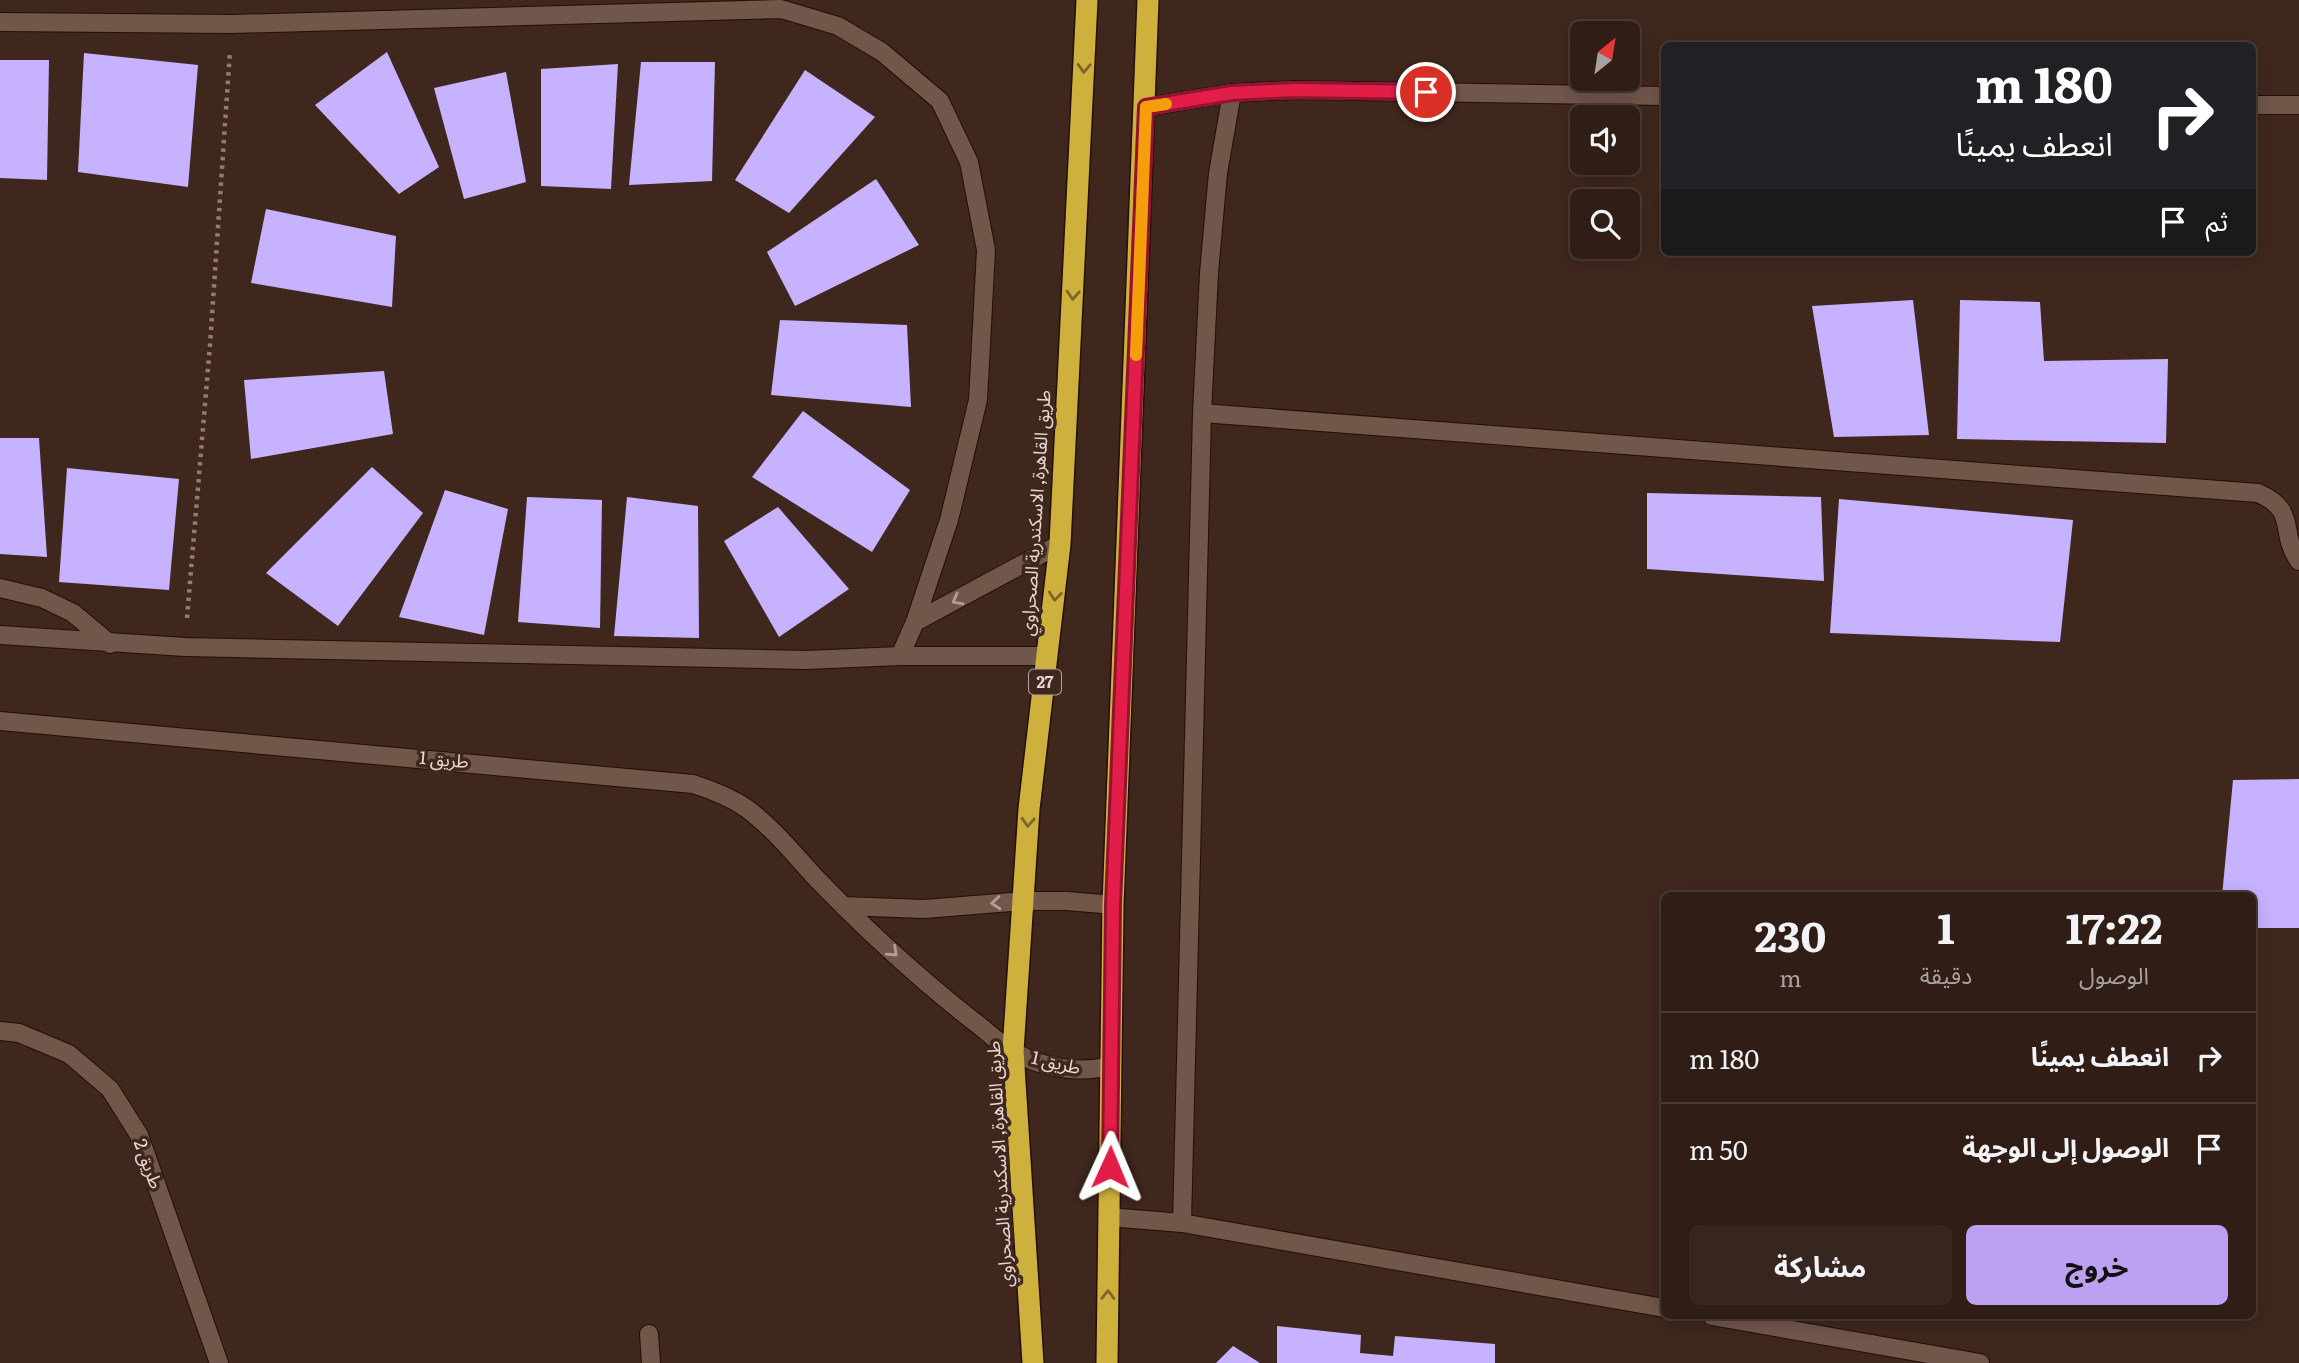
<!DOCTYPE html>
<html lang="ar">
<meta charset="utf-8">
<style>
:root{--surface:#2f1d16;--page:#37261f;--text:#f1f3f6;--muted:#a7a2a1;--line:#4a3b35;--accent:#bca0f2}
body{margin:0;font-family:Literata,"Noto Sans Arabic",serif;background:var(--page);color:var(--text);direction:rtl;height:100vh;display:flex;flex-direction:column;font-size:26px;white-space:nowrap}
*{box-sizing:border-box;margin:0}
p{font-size:23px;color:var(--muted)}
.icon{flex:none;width:38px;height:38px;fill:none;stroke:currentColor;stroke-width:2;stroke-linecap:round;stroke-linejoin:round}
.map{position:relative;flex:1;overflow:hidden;direction:ltr}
.panel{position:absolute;left:1661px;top:892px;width:595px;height:427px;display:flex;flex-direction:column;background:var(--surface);border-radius:10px;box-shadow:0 4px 18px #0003,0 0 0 2px var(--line);direction:rtl}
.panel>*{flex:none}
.hud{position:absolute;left:1661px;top:42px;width:595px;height:214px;border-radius:10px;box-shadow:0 4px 18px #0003,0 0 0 2px var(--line);direction:rtl;background:#202124;color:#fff;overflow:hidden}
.needle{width:46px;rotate:30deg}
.controls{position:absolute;left:1570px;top:21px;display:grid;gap:14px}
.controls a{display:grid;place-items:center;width:70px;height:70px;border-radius:10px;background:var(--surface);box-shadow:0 4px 18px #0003,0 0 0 2px var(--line);font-size:35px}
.pin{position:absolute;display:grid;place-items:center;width:60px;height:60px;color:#fff;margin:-30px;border:4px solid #fff;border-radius:50%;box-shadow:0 2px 7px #0007}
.me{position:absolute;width:77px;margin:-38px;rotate:1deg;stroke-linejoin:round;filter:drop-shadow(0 0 5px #0008)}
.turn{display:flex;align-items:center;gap:24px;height:147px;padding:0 28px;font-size:32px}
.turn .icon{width:91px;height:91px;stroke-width:2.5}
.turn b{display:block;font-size:49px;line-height:60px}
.then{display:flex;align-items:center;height:66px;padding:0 28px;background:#0003;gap:14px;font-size:26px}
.eta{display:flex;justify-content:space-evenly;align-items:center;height:119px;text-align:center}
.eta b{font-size:42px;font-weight:700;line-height:49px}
.primary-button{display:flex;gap:14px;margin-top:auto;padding:14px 28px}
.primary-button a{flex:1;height:80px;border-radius:10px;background:var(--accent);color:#111;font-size:28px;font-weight:700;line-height:80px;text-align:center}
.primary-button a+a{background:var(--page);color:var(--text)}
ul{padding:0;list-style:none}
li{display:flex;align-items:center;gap:21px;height:91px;padding:0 28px;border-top:2px solid var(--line)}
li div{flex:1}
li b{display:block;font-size:26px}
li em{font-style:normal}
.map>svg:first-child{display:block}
</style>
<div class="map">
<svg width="2299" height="1363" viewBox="0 0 2299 1363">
<rect width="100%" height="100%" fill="#3f271d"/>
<path fill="#c6b2ff" d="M387,52L439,167L399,194L315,105Z
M84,53L198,65L188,187L78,172Z
M0,60H49L47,180L0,178Z
M641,62H715L712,181L629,185Z
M618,64L611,189L541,186V69Z
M805,70L875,117L789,213L735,180Z
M506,72L526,182L464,199L434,88Z
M876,179L919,245L795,306L767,252Z
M266,209L396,236L392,307L251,283Z
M1913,300L1929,435L1834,437L1812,306Z
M1960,300L2040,302L2044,361L2168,359L2166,443L1957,439Z
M780,320L907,325L911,407L771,395Z
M384,371L393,434L251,459L244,380Z
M803,411L910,490L872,552L752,477Z
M0,438H39L47,557L0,554Z
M372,467L423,513L338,626L266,573Z
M67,468L179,479L169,590L59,582Z
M445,490L508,509L484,635L399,617Z
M1647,493L1821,497L1824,581L1647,569Z
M527,497L602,500L600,628L518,622Z
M627,497L698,506L699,638L614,636Z
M1839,499L2073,520L2060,642L1830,633Z
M778,507L849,589L779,637L724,541Z
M2299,779V928H2252V896H2222L2233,780Z
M1277,1326L1361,1335L1360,1353L1393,1356L1395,1336L1495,1344V1363H1277Z
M1233,1346L1260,1363H1216Z"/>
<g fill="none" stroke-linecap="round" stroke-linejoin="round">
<g stroke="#240f06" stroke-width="20">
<path id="lane" d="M649,1334L651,1363"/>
</g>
<g stroke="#240f06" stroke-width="20">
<path id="street" d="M0,22L232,24L781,9L838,26L882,52L940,101L969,162L986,250L978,400L949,520L915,622L900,656
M2252,105H2299
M1146,107L1232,93L1294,90L1664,96
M1202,413L2258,493C2299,511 2278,531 2299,561
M0,588L42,598L73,613L110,644
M915,622L1060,544
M0,635L185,647L806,660L900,656H1048
M0,721L693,784C712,790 730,797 746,808C772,827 793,853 814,876C863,927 916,976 972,1020C986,1030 999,1044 1014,1052C1045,1069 1079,1073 1112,1066
M843,906L924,909L1024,901H1067L1113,905
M0,1031L19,1033L69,1054L110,1089L139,1135L219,1363
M1109,1217L1182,1223L1664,1308
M1182,1223L1202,413L1209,273L1218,173L1232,93
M1712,1316L1980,1363"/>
</g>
<g stroke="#240f06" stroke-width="24">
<path id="highway" d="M1033,1363L1013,1051L1029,809L1060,544L1087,0
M1107,1363L1113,905L1148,0"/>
</g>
<path stroke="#907c73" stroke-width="4.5" stroke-dasharray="3.5 5" stroke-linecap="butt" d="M187,618L210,345L230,51"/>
<use href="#lane" stroke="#71564a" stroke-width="18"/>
<use href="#street" stroke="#71564a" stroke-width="18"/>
<use href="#highway" stroke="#ceb13c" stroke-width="21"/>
</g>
<defs><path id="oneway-chevron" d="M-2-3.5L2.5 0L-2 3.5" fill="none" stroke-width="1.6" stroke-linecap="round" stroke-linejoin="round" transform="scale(1.75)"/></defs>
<g stroke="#7f652b">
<use href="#oneway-chevron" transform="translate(1084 68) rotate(92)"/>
<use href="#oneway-chevron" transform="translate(1073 295) rotate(93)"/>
<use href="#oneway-chevron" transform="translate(1055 596) rotate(96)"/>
<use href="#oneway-chevron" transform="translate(1028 822) rotate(93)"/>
<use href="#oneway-chevron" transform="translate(1108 1295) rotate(-89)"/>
</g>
<g stroke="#b29e94">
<use href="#oneway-chevron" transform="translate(957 600) rotate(152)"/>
<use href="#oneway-chevron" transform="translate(996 903) rotate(175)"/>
<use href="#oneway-chevron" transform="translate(893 952) rotate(43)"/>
</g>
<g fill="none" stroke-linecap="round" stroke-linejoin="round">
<g stroke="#92132f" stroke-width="18">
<path id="route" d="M1110,1167L1113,905L1146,107L1232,93L1294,90L1426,92"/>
</g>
<use href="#route" stroke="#e11d48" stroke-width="12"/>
<path stroke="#f59e0b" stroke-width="12" d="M1136,355L1146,107L1166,104"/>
</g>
<g text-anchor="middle" stroke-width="7" stroke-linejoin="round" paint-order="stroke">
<rect fill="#3f271d" stroke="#b5a39b" stroke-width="2" x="1029" y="669.5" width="32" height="25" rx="5"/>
<g font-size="16" font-weight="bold" fill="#e8d8d1">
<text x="1045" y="688">27</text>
</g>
<g font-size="18" fill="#e8d8d1" stroke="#3f271d">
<text transform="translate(1036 513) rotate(-86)" y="6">طريق القاهرة, الاسكندرية الصحراوي</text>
<text transform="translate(444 760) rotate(5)" y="6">طريق 1</text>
<text transform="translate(1056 1063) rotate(13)" y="6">طريق 1</text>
<text transform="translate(148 1164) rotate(70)" y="6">طريق 2</text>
<text transform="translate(1000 1164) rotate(-93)" y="6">طريق القاهرة, الاسكندرية الصحراوي</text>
</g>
</g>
</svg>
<div class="controls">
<a><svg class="needle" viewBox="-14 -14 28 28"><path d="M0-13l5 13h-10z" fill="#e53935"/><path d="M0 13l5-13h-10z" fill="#a7a2a1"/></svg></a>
<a><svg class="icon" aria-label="sound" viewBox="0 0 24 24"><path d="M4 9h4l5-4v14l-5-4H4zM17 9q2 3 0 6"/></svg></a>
<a><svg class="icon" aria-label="search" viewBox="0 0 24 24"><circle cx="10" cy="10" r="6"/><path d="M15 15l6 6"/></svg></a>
</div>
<div class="pin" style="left:1426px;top:92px;background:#d93025"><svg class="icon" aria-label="arrive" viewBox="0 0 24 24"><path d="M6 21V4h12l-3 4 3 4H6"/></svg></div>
<svg class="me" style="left:1110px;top:1167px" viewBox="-20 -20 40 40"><path d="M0-17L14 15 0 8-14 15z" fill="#e11d48" stroke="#fff" stroke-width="4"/></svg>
<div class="hud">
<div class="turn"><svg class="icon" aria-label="right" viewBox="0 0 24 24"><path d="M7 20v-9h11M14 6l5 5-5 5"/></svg><div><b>180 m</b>انعطف يمينًا</div></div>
<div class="then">ثم<svg class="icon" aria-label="arrive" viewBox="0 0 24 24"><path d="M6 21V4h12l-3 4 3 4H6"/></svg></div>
</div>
<section class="panel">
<div class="eta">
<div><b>17:22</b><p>الوصول</p></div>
<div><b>1</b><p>دقيقة</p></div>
<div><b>230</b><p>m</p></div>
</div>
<ul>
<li><svg class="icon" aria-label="right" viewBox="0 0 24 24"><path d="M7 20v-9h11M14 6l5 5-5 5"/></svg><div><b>انعطف يمينًا</b></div><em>180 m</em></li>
<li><svg class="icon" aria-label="arrive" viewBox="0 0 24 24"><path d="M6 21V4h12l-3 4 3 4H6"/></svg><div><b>الوصول إلى الوجهة</b></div><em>50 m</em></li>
</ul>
<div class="primary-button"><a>خروج</a><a>مشاركة</a></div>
</section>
</div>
